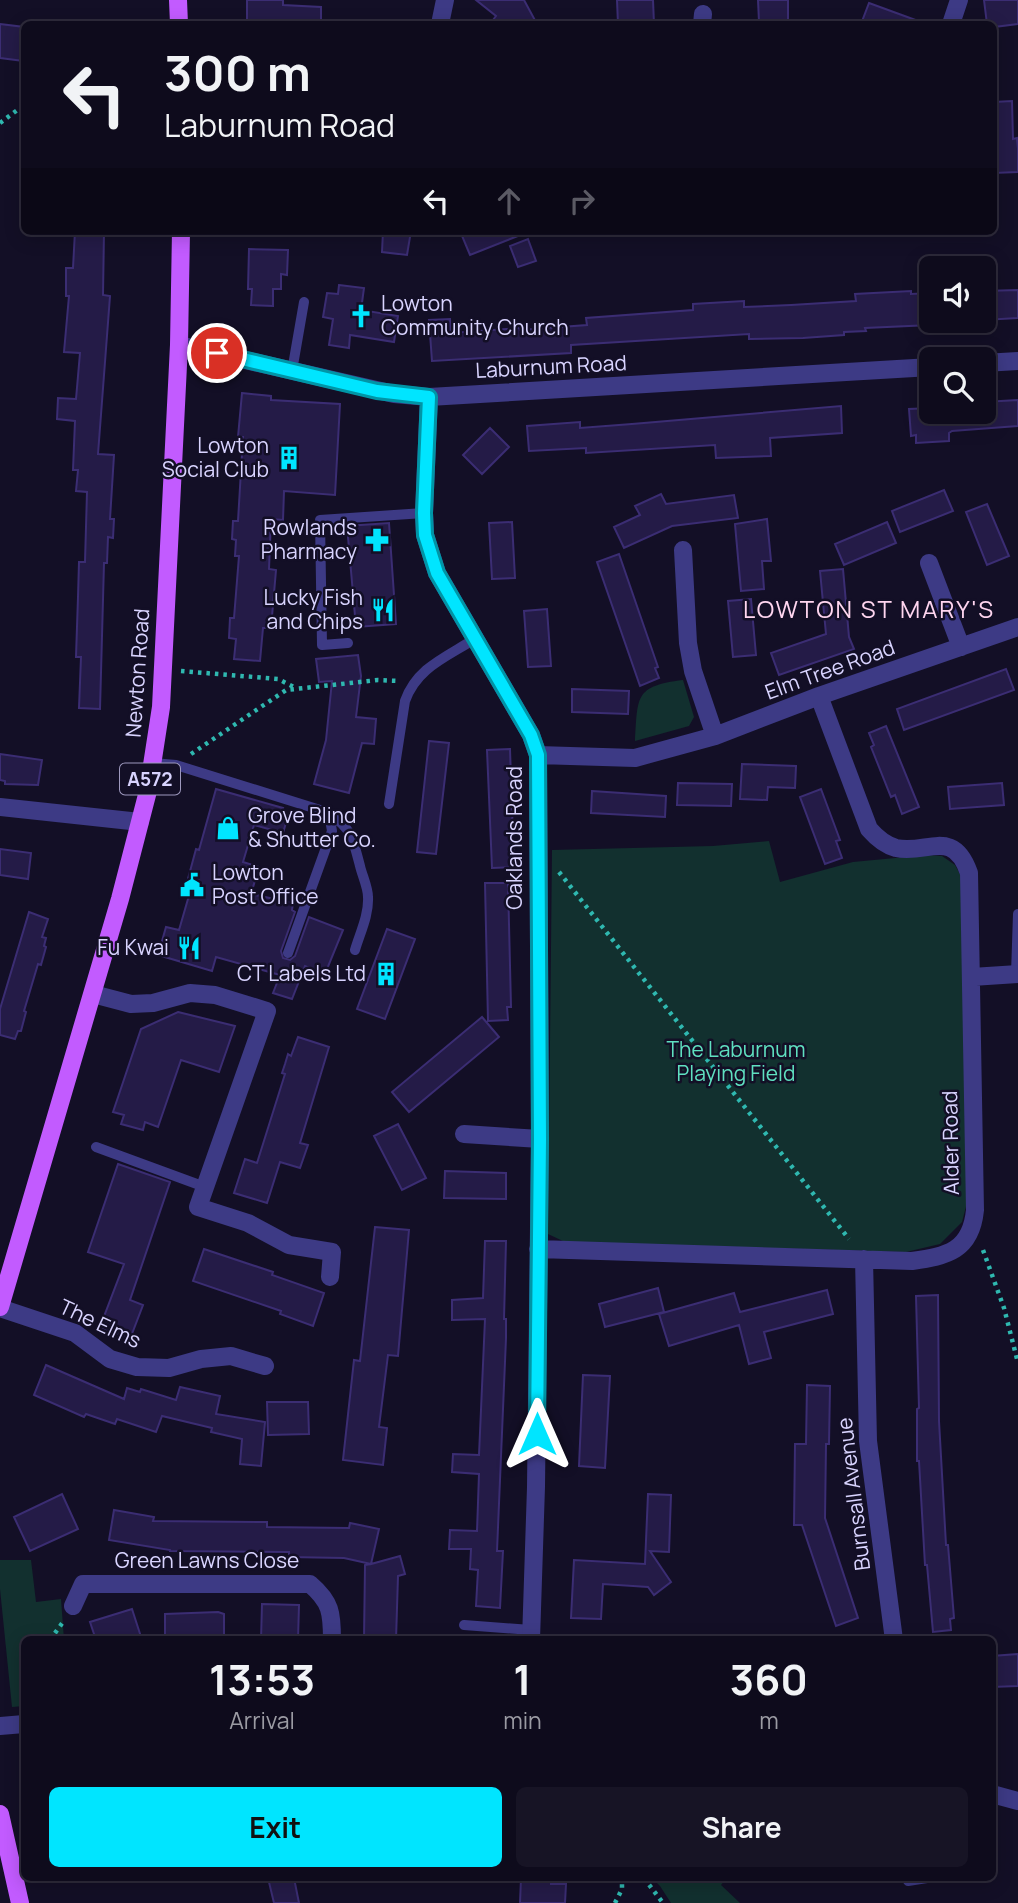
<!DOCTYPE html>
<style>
:root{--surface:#0e0b1c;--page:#171425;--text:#f1f3f6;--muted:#9b9ba3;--line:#2e2b3b;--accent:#00e5ff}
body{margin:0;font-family:Manrope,sans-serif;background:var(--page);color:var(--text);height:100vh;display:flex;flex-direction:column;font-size:26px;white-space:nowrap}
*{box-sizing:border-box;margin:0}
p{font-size:23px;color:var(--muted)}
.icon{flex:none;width:38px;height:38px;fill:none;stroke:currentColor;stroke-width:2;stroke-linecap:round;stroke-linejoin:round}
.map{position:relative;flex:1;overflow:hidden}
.drawer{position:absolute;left:21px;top:1636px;width:975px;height:245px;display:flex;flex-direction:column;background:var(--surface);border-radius:10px;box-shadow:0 4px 18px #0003,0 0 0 2px var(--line)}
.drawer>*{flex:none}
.guide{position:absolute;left:21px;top:21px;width:976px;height:214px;border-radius:10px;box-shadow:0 4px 18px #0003,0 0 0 2px var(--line);background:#0e0b1c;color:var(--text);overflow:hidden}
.controls{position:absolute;left:919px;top:256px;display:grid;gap:14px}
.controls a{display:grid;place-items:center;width:77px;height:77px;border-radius:10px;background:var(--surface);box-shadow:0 4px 18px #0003,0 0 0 2px var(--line);font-size:35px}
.pin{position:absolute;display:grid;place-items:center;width:60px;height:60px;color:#fff;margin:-30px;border:4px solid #fff;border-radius:50%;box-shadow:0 2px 7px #0007}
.me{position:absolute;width:77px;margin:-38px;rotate:0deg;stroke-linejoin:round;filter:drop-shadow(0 0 5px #0008)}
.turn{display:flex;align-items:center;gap:24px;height:147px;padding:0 28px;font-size:32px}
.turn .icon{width:91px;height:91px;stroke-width:2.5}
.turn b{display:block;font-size:49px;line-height:60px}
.lanes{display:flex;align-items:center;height:66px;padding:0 28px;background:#0003;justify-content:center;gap:35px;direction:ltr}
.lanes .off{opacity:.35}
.eta{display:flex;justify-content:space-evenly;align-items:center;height:119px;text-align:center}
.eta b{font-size:42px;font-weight:700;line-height:49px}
.button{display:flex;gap:14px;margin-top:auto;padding:14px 28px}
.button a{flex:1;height:80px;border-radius:10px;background:var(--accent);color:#111;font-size:28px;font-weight:700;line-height:80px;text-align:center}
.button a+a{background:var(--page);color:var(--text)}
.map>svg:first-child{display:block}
</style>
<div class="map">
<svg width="1018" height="1903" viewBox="0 0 1018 1903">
<rect width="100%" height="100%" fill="#130f26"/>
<path fill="#12302f" d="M683,680L694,717L689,726L635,741C638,697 634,686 683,680Z
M769,841L780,882L853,862L927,855L942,856L955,865L961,876L968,1199L962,1222L940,1244L906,1252L565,1242L548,1234L552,850L713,846Z
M0,1560H31L36,1602L61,1599L64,1640H24V1706L12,1707L0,1589Z
M652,1878H727L721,1885L740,1903H671L660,1886Z"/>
<path fill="#241b47" stroke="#3b2d73" stroke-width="2" d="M247,0H283V5L321,7V23H247Z
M476,0H524L537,24H490L496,16Z
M617,0H653L654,24H618Z
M758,0H788V24H761V22H759Z
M984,0H1018V24L994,27V24H987Z
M869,3L921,22V24H861Z
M0,24L24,27V61L0,58Z
M1012,101L1013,139L1017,138L1018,149V172L994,173V102Z
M75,231H104L103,295L110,296L98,454L114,455L110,519H114L113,538L108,537L107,563H104L100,709L79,708L81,657H76L78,597L79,562H85L87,492L76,491L78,470H73L75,421L57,419L58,398L76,399L80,353L64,352L69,296H66V268H73Z
M383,231H411L407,255L382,252Z
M460,231H528V232L470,255Z
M528,239L536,261L518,267L510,246Z
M249,249L288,250L287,275L281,274V289H273V306L251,305L252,289H248Z
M339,285L364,288L361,310L398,316L394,342L350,335L349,348L329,345L333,319L323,317L327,293L338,294Z
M1018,290V318L984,320V291Z
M911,291V294L931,293V325L865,328L866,331L844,332V335L803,338L749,339V334L571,345V353L432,361L429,320L450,319L451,333L520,328V330L587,325L586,318L693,310V304L744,301V307L791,305L856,301L855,294Z
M242,393L271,396V400L340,404L335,495L284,491L283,520L271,519L269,569L276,570L271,628H263L260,661L234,659L236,639L229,638L230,618H234L239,556H235L236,540L232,539L233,521H238L239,504L243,437H238Z
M1018,400V426L952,431L949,433V441L916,443V435L911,436L909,409L931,408V411H984V402Z
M841,406L842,433L770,438L771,456L716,458L715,445L586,453V448L529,451L527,426L580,422V428L632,424Z
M490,428L509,447L482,474L463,455Z
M944,490L953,511L900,532L892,511Z
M661,494L666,504L734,495L738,518L672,526L624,548L614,527L640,515L635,506Z
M987,504L1009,556L987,565L966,512Z
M767,519L771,561H762L764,589L741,591L735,524Z
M512,522L515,578L492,579L489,523Z
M887,522L896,543L844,565L835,544Z
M389,523L396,624L356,627L347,526Z
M619,554L658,667L655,668L659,678L640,686L597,562Z
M843,569L849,637L854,649L779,675L771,653L826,634L820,571Z
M751,599L756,655L733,657L728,601Z
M547,609L551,666L528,667L524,611Z
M358,655L361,676L356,717L376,719L374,744L362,743L349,793L314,784L326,740L332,681L319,682L316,659Z
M1006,669L1014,690L904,730L897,709Z
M572,689L629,691L628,714L572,712Z
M886,726L919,807L902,814L895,795L891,797L871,747L874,745L869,733Z
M429,741L449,743L436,854L417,852Z
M510,749L514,867L492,868L487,750Z
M0,754L42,760L38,785L5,784V781L0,780Z
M742,764L796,766L795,788L768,787L767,800L740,799Z
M678,783L732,784L731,806L677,805Z
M1002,783L1004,805L950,809L948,787Z
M216,789L283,808L281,814L288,816L283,833L254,825L243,862L259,867L251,894L293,903L292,910L295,912L281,951L283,958L290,960L295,956L309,917L343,930L325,974L305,966L292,999L273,993L280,975L216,957L212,971L158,955L166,927L179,930L190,892L185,890L196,849L199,850Z
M821,789L840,840L836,841L842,858L825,864L800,797Z
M592,791L666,796L665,817L591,813Z
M0,849L31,853L28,879L0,875Z
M485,883H508L511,1007H507L508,1020L488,1021Z
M29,912L48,919L42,937L46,938L44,946L46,947L41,965L38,964L24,1011L26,1012L21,1031H18L15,1039L0,1035V1009Z
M387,929L415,939L385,1019L357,1009Z
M178,1012L235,1026L219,1072L181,1060L158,1127L145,1122L143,1130L121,1124L124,1115L113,1112L141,1029Z
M482,1017L499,1037L409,1112L392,1092Z
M298,1037L329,1047L300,1143L308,1145L300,1168L280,1162L267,1203L234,1193L245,1159L257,1163L285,1074L282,1073L285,1064L288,1054L291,1056Z
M398,1124L426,1178L402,1190L374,1136Z
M118,1164L170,1182L130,1300L143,1305L130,1339L100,1327L124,1264L88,1252Z
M445,1171L506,1173V1199L444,1198Z
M375,1227L409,1230L398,1356L388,1355L379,1427L387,1428L383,1465L343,1460L354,1360L360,1361Z
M485,1241H506L504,1319H506V1338L497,1551H503L500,1608L476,1606L478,1570L470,1569L471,1549H449L450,1530L477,1531L479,1474L452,1472L453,1454L479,1455L485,1319L452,1320V1300L483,1298Z
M204,1249L273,1272L272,1275L324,1293L313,1326L280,1314L281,1311L193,1281Z
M658,1288L664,1312L605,1327L599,1304Z
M827,1290L833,1314L764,1332L771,1358L749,1364L739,1325L669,1346L659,1314L734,1293L740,1312Z
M938,1295L939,1421L946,1545H948L954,1618L950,1619L951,1630L933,1632L927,1565H925L919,1461H917V1409L919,1408L916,1296Z
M46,1365L124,1399L127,1388L140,1392L141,1389L176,1400L180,1387L220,1396L216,1414L265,1422L261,1466L240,1464L242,1439L211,1432L212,1428L162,1416L156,1432L117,1419L115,1424L86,1414L84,1417L34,1395Z
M583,1375L610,1376L605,1468L579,1466Z
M807,1385L830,1386L829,1444H826L825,1518L858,1618L836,1626L802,1525H794L795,1444H806Z
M267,1402H308L309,1434L268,1435Z
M62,1494L78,1529L30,1551L14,1517Z
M648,1494L671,1495L669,1552L650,1551L671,1582L654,1595L648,1587L603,1584L601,1619L571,1618L574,1560L645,1564Z
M114,1510L154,1517L153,1521L267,1522V1527L349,1528L350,1523L379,1529L371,1564L400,1556L405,1574L398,1576L396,1640H364L365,1565L371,1564L344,1558L289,1557V1552L170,1551V1550L109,1540Z
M262,1604L299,1605L298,1640H261Z
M132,1609L142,1640H96L90,1622Z
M218,1612L224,1614V1637L165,1638V1614Z
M1018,1654V1686L992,1687V1656Z
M268,1878H294L299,1903H274Z
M521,1878H551V1884H566L565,1903H520Z"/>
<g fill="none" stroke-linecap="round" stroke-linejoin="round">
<path stroke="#2fb8b0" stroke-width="4.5" stroke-dasharray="3.5 5" stroke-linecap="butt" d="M0,123L24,105
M181,671L278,679L296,688
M191,754L286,690L378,680L400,681
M559,872L849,1239
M983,1250L1004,1308L1018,1363
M50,1640L63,1622
M644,1878L663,1903
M615,1903L622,1889V1878"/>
<path stroke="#3d3a85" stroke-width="10" d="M292,371L304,302
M348,643L322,645L320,520L424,513
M153,763L176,765L317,809C349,821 352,835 360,866C362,875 368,887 368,897C369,915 360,933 355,950
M389,804L405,701C417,667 447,657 476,638
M288,953L332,831L329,814
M1016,974L1018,914
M96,1147L205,1187
M464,1625L531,1630
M908,1881L927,1878"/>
<path stroke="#3d3a85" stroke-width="18" d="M440,24L445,0
M702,24L703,14
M951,24L959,0
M179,345L394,394L429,397L931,367
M984,363L1018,361
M429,397L424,513L425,535L437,573L531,735L538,755L540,1139L536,1487L531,1640
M683,550L688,643L693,671L715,736
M929,563L961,647
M538,755L635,758L715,736L819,696L1018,627
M0,807L140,822
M972,977L1018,974
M93,994L131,1004L153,1003L190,993L215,995L267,1011L198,1207L248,1223L289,1245L332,1252L330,1277
M464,1134L540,1139
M538,1249L912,1261C947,1256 971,1251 975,1210L969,873C953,827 927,855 896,848C885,845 876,837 869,829L819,696
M864,1259L868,1441L894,1640
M0,1308L75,1333L110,1359L137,1367L169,1368L201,1359L231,1356L265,1366
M73,1606L83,1584H310C331,1602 332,1613 332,1640
M0,1726L24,1724
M992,1794L1018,1801"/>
<path stroke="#c25bff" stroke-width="18" d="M178,0L179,24
M0,1307L120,899L148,791L161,707L179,345L181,231
M0,1814L20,1903"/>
</g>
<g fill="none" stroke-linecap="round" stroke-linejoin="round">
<g stroke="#0095a6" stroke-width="18">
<path id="route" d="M217,353L377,391L429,397L424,513L425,535L437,573L531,735L538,755L540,1139L537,1434"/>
</g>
<use href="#route" stroke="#00e5ff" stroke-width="12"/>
</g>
<defs>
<g id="church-bare" transform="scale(1.89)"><path d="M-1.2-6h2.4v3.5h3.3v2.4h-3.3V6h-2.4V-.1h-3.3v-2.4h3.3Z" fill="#00e5ff" stroke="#130f26" stroke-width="2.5" paint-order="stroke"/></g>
<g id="building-bare" transform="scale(1.89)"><path d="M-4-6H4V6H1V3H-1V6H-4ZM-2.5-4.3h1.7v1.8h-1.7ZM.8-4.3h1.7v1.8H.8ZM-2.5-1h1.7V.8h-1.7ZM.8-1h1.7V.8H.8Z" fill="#00e5ff" stroke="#130f26" stroke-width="2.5" paint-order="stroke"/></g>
<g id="pharmacy-bare" transform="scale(1.89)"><path d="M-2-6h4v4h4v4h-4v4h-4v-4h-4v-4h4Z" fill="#00e5ff" stroke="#130f26" stroke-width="2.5" paint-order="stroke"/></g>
<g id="restaurant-bare" transform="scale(1.89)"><path d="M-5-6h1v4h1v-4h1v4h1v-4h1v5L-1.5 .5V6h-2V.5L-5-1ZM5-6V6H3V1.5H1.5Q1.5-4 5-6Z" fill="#00e5ff" stroke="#130f26" stroke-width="2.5" paint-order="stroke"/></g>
<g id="shop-bare" transform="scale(1.89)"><path d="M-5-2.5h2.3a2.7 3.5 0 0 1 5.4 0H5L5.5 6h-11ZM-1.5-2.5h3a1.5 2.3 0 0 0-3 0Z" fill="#00e5ff" stroke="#130f26" stroke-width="2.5" paint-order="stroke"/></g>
<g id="civic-bare" transform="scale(1.89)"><path d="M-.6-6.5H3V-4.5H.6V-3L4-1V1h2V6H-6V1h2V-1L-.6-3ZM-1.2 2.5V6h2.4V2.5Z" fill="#00e5ff" stroke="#130f26" stroke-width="2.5" paint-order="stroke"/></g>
</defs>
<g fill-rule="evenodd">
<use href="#church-bare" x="361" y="316"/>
<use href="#building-bare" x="289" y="458"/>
<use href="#pharmacy-bare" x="377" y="540"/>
<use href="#restaurant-bare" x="383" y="610"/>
<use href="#shop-bare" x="228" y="828"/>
<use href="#civic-bare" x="192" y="885"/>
<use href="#restaurant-bare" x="189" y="948"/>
<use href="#building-bare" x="386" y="974"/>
</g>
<g text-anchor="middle" stroke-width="5" stroke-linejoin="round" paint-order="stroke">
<rect fill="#130f26" stroke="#9e99be" stroke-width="2" x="120" y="763.5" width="60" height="31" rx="5"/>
<g font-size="19" font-weight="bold" fill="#d9d4ff">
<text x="150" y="786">A572</text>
</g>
<g font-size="21" fill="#d9d4ff" stroke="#130f26" text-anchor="end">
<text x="381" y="311" text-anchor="start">Lowton<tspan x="381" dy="24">Community Church</tspan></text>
<text x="269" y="453">Lowton<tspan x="269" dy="24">Social Club</tspan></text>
<text x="357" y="535">Rowlands<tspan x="357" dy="24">Pharmacy</tspan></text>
<text x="363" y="605">Lucky Fish<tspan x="363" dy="24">and Chips</tspan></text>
<text x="248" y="823" text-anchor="start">Grove Blind<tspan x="248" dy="24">&amp; Shutter Co.</tspan></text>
<text x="212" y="880" text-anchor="start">Lowton<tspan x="212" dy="24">Post Office</tspan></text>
<text x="169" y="955">Fu Kwai</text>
<text x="366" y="981">CT Labels Ltd</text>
</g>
<g font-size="21" fill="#d9d4ff" stroke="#130f26">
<text transform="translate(551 367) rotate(-3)" y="7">Laburnum Road</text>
<text transform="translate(830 670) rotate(-20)" y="7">Elm Tree Road</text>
<text transform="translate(138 673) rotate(-86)" y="7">Newton Road</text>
<text transform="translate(515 838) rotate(-90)" y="7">Oaklands Road</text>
<text transform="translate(951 1143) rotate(-91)" y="7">Alder Road</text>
<text transform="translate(100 1324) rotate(25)" y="7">The Elms</text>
<text transform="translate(854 1494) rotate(-97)" y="7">Burnsall Avenue</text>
<text x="207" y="1568">Green Lawns Close</text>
</g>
<g font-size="21" fill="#5fe0c0" stroke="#130f26">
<text x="736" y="1057">The Laburnum<tspan x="736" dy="24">Playing Field</tspan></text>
</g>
<g font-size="24" letter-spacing="2" fill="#ffd6f0" stroke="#130f26">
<text x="869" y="618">LOWTON ST MARY'S</text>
</g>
</g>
</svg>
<div class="controls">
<a><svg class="icon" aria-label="sound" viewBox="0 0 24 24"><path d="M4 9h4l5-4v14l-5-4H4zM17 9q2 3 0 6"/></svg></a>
<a><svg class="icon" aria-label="search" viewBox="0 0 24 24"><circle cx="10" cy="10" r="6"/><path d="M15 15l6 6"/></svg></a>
</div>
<div class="pin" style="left:217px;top:353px;background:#d93025"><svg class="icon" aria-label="arrive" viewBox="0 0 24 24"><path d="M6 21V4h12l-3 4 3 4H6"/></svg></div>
<svg class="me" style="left:537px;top:1434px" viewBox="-20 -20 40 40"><path d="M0-17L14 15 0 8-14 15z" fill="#00e5ff" stroke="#fff" stroke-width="4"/></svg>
<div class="guide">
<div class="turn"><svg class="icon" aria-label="left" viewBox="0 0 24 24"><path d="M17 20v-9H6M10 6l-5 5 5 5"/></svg><div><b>300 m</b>Laburnum Road</div></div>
<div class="lanes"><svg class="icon" aria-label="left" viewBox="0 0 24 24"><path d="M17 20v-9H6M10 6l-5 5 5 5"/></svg><svg class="icon off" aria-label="ahead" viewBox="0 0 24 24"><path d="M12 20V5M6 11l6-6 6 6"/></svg><svg class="icon off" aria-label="right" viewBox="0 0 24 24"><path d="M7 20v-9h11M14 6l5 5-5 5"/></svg></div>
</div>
<section class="drawer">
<div class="eta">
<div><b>13:53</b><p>Arrival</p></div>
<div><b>1</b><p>min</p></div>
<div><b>360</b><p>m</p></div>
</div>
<div class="button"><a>Exit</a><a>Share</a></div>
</section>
</div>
